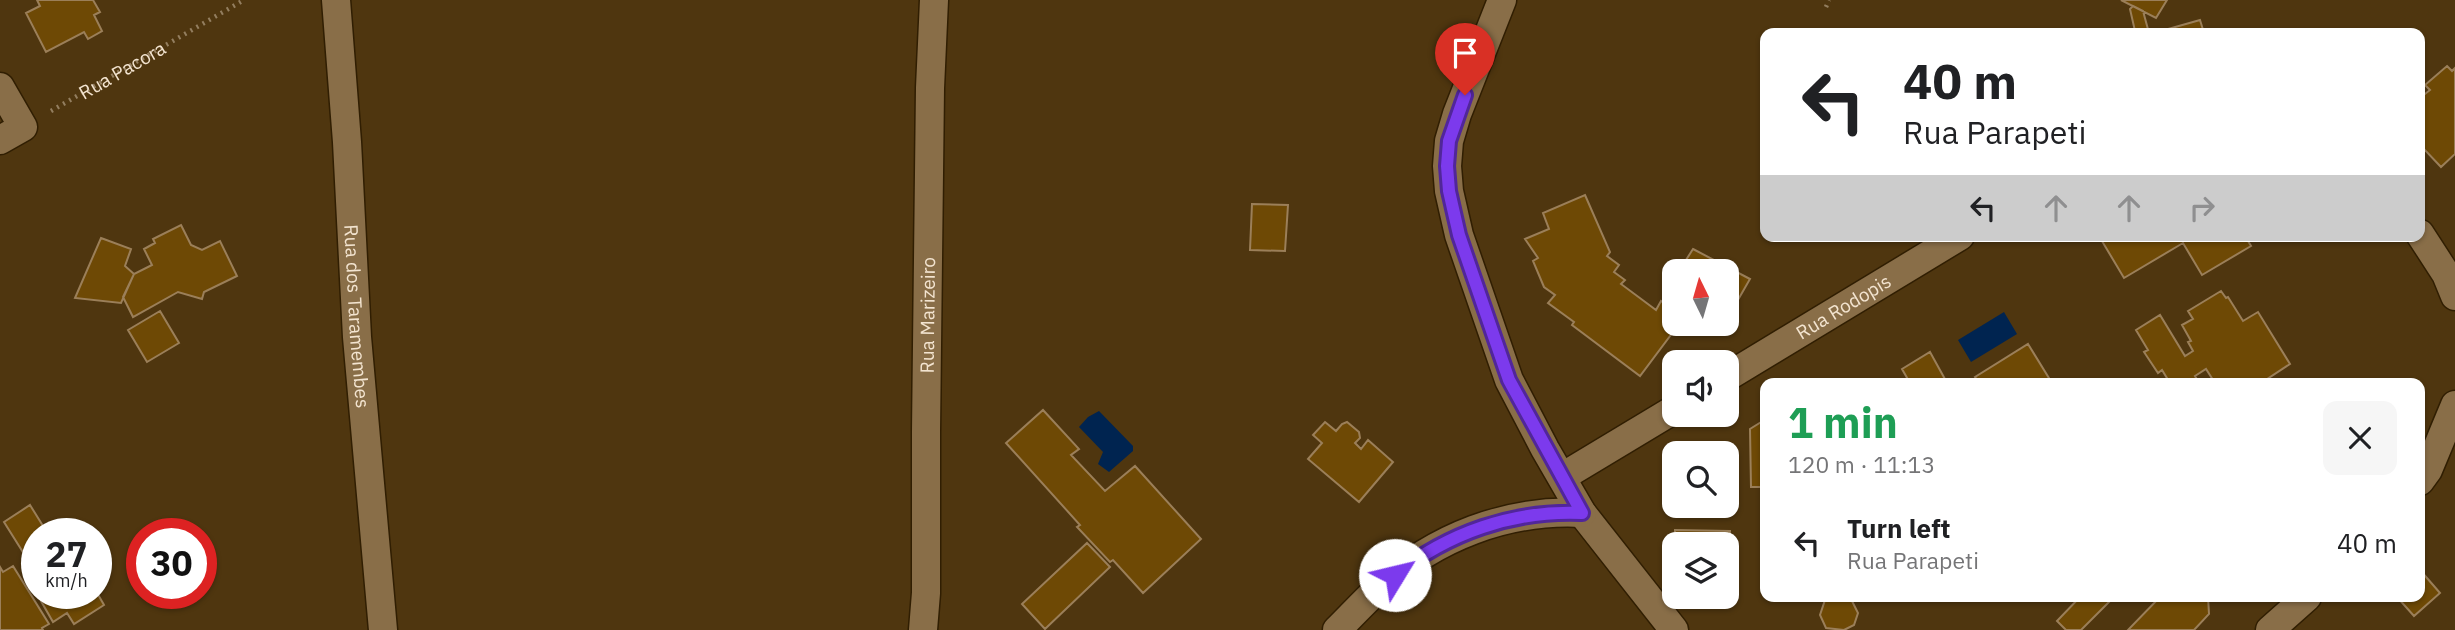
<!DOCTYPE html>
<meta charset="utf-8">
<style>
:root{--surface:#fff;--page:#f6f6f6;--text:#202124;--muted:#757577}
body{margin:0;font-family:"IBM Plex Sans",sans-serif;background:var(--page);color:var(--text);height:100vh;display:flex;flex-direction:column;font-size:26px;white-space:nowrap}
*{box-sizing:border-box;margin:0}
p{font-size:23px;color:var(--muted)}
.icon{flex:none;width:38px;height:38px;fill:none;stroke:currentColor;stroke-width:2;stroke-linecap:round;stroke-linejoin:round}
.map{position:relative;flex:1;overflow:hidden}
.panel{position:absolute;left:1760px;top:378px;width:665px;height:224px;display:flex;flex-direction:column;background:var(--surface);border-radius:14px;box-shadow:0 2px 5px #0004}
.panel>*{flex:none}
.banner{position:absolute;left:1760px;top:28px;width:665px;height:214px;border-radius:14px;box-shadow:0 2px 5px #0004;background:#fff;color:var(--text);overflow:hidden}
.needle{width:46px;rotate:355deg}
.buttons{position:absolute;left:1662px;top:259px;display:grid;gap:14px}
.buttons a{display:grid;place-items:center;width:77px;height:77px;border-radius:14px;background:var(--surface);box-shadow:0 2px 5px #0004;font-size:35px}
.speed{position:absolute;left:21px;top:518px;display:flex;gap:14px;font-size:35px;font-weight:700;text-align:center}
.speed>*{display:grid;place-content:center;width:91px;height:91px;border-radius:50%;background:var(--surface);box-shadow:0 2px 5px #0004;line-height:1}
.speed small{font-size:18px;font-weight:400}
.speed .limit{border:10px solid #d22;background:#fff;color:#111}
.pin{position:absolute;display:grid;place-items:center;width:60px;height:60px;color:#fff;margin:-72px -30px;border-radius:50% 50% 50% 0;rotate:-45deg;box-shadow:0 0 7px #0007}
.pin .icon{rotate:45deg}
.me{position:absolute;width:77px;margin:-38px;rotate:54deg;stroke-linejoin:round;filter:drop-shadow(0 0 5px #0008)}
.turn{display:flex;align-items:center;gap:24px;height:147px;padding:0 28px;font-size:32px}
.turn .icon{width:91px;height:91px;stroke-width:2.5}
.turn b{display:block;font-size:49px;line-height:60px}
.lanes{display:flex;align-items:center;height:66px;padding:0 28px;background:#0003;justify-content:center;gap:35px;direction:ltr}
.lanes .off{opacity:.35}
.round{display:grid;place-items:center;flex:none;width:74px;height:74px;border-radius:14px;background:var(--page)}
.headline{display:flex;align-items:center;justify-content:space-between;height:119px;padding:0 28px}
h1{font-size:42px;font-weight:700;line-height:52px;color:#1e9e55}
ul{padding:0;list-style:none}
li{display:flex;align-items:center;gap:21px;height:91px;padding:0 28px}
li div{flex:1}
li b{display:block;font-size:26px}
li em{font-style:normal}
.map>svg:first-child{display:block}
</style>
<div class="map">
<svg width="2455" height="630" viewBox="0 0 2455 630">
<rect width="100%" height="100%" fill="#4f360f"/>
<path fill="#002450" d="M2004,312L2017,334L1971,362L1958,340Z
M1099,411L1133,446V451L1109,472L1098,464L1103,452L1079,427L1088,417Z"/>
<path fill="#6e4905" stroke="#9b7f59" stroke-width="2" d="M37,0H93L100,12L94,15L102,31L88,39L84,32L46,52L26,13L40,6Z
M2121,0H2167L2156,18Z
M2133,6L2143,11L2149,33H2129L2135,31L2130,9Z
M2200,20L2204,33H2154Z
M2447,66L2452,71L2455,68V154L2441,167L2425,150L2420,154V98L2430,90L2425,85Z
M1585,195L1610,252L1607,256L1619,265L1614,272L1625,280L1621,284L1656,310L1661,301L1675,311V324H1679L1640,376L1572,325L1574,322L1548,303L1555,295L1544,287L1533,261L1538,258L1525,239L1549,229L1543,213Z
M1252,204L1288,205L1285,251L1250,250Z
M181,225L191,245L202,250L220,241L237,276L204,292L202,299L178,292L133,317L123,297L134,274L152,265L144,249L155,243L153,239Z
M2099,236H2245L2251,246L2202,275L2183,243L2124,278Z
M101,238L131,249L125,266L134,274L121,303L75,298Z
M1693,249L1750,279L1735,305L1727,303V271H1679Z
M2221,291L2226,298L2228,297L2243,321L2258,312L2290,364L2261,383H2215L2206,369L2195,376L2199,383H2170L2162,370L2158,373L2144,352L2148,350L2136,330L2160,315L2185,356L2193,351L2188,342L2191,341L2182,325L2193,319L2188,311Z
M160,311L179,343L147,362L128,330Z
M2028,344L2052,383H1979L1975,377Z
M1930,352L1946,381L1943,383H1910L1902,369Z
M1043,410L1079,449L1071,455L1105,491L1135,466L1201,539L1143,593L1113,560L1110,562L1077,527L1080,525L1006,443Z
M1766,419V487H1751L1750,429Z
M1325,422L1336,431L1342,424L1347,422L1359,432L1360,438L1355,443L1361,449L1368,440L1393,462L1359,502L1308,459L1322,443L1313,435Z
M30,505L48,534H37L36,573L4,522Z
M1675,530L1730,531V562H1727V544H1675L1674,562Z
M1087,543L1110,567L1045,629L1022,604Z
M13,566L49,624L42,628L43,630H0V567L3,572Z
M2420,570L2440,593L2414,616L2397,597H2420Z
M96,591L104,605L74,624L67,613L53,622L41,601L55,593H96Z
M1833,597L1851,599L1858,613L1854,625L1844,630L1826,628L1820,615L1825,600Z
M2080,597H2114L2081,630H2066L2057,621Z
M2160,597H2208L2209,614L2194,630H2128Z"/>
<g fill="none" stroke-linecap="round" stroke-linejoin="round">
<g stroke="#301e02" stroke-width="31">
<g id="minor">
<path id="s2" d="M336,0L347,142L357,337L383,630"/>
<path d="M1502,0L1457,114L1449,141L1447,166L1449,191L1459,235L1509,380L1545,449L1582,513L1674,630"/>
<path d="M0,87L23,127L0,140"/>
<path d="M2420,234L2446,274L2455,296"/>
<path id="s3" d="M1727,377L1960,236"/>
<path d="M1562,477L1675,409"/>
<path d="M2420,481L2428,470L2455,405"/>
<path id="s4" d="M923,630L926,593V431L930,88L934,0"/>
<path d="M1337,630C1351,616 1365,601 1379,588C1435,537 1507,509 1582,513"/>
<path d="M2270,630L2307,597"/>
</g>
</g>
<g stroke="#937e5f" stroke-width="4.5" stroke-dasharray="2 5" stroke-linecap="butt">
<path d="M1826,7L1829,0"/>
<path id="s1" d="M51,111L244,0"/>
</g>
<use href="#minor" stroke="#896e48" stroke-width="28"/>
</g>
<g fill="none" stroke-linecap="round" stroke-linejoin="round">
<g stroke="#51269a" stroke-width="18">
<path id="route" d="M1395,575C1448,533 1513,510 1582,513L1509,380L1459,235L1449,191L1447,166L1449,141L1465,95"/>
</g>
<use href="#route" stroke="#7c3aed" stroke-width="12"/>
</g>
<g text-anchor="middle" stroke-width="7" stroke-linejoin="round" paint-order="stroke">
<g font-size="19" fill="#f3e4d0" stroke="#442c03">
<text dy="7" stroke="none"><textPath href="#s1" startOffset="82">Rua Pacora</textPath></text>
<text dy="7" stroke="none"><textPath href="#s3" startOffset="136">Rua Rodopis</textPath></text>
<text dy="7" stroke="none"><textPath href="#s2" startOffset="317">Rua dos Taramembes</textPath></text>
<text dy="7" stroke="none"><textPath href="#s4" startOffset="315">Rua Marizeiro</textPath></text>
</g>
</g>
</svg>
<div class="buttons">
<a><svg class="needle" viewBox="-14 -14 28 28"><path d="M0-13l5 13h-10z" fill="#e53935"/><path d="M0 13l5-13h-10z" fill="#757577"/></svg></a>
<a><svg class="icon" aria-label="sound" viewBox="0 0 24 24"><path d="M4 9h4l5-4v14l-5-4H4zM17 9q2 3 0 6"/></svg></a>
<a><svg class="icon" aria-label="search" viewBox="0 0 24 24"><circle cx="10" cy="10" r="6"/><path d="M15 15l6 6"/></svg></a>
<a><svg class="icon" aria-label="layers" viewBox="0 0 24 24"><path d="M12 4l9 5-9 5-9-5zM3 14l9 5 9-5"/></svg></a>
</div>
<div class="speed"><div>27<small>km/h</small></div><div class="limit">30</div></div>
<div class="pin" style="left:1465px;top:95px;background:#d93025"><svg class="icon" aria-label="arrive" viewBox="0 0 24 24"><path d="M6 21V4h12l-3 4 3 4H6"/></svg></div>
<svg class="me" style="left:1395px;top:575px" viewBox="-20 -20 40 40"><circle r="19" fill="#fff"/><path d="M0-13L10 11 0 6-10 11z" fill="#7c3aed"/></svg>
<div class="banner">
<div class="turn"><svg class="icon" aria-label="left" viewBox="0 0 24 24"><path d="M17 20v-9H6M10 6l-5 5 5 5"/></svg><div><b>40 m</b>Rua Parapeti</div></div>
<div class="lanes"><svg class="icon" aria-label="left" viewBox="0 0 24 24"><path d="M17 20v-9H6M10 6l-5 5 5 5"/></svg><svg class="icon off" aria-label="ahead" viewBox="0 0 24 24"><path d="M12 20V5M6 11l6-6 6 6"/></svg><svg class="icon off" aria-label="ahead" viewBox="0 0 24 24"><path d="M12 20V5M6 11l6-6 6 6"/></svg><svg class="icon off" aria-label="right" viewBox="0 0 24 24"><path d="M7 20v-9h11M14 6l5 5-5 5"/></svg></div>
</div>
<section class="panel">
<div class="headline"><div><h1>1 min</h1><p>120 m · 11:13</p></div><a class="round"><svg class="icon" aria-label="close" viewBox="0 0 24 24"><path d="M6 6l12 12M18 6L6 18"/></svg></a></div>
<ul>
<li><svg class="icon" aria-label="left" viewBox="0 0 24 24"><path d="M17 20v-9H6M10 6l-5 5 5 5"/></svg><div><b>Turn left</b><p>Rua Parapeti</p></div><em>40 m</em></li>
</ul>
</section>
</div>
